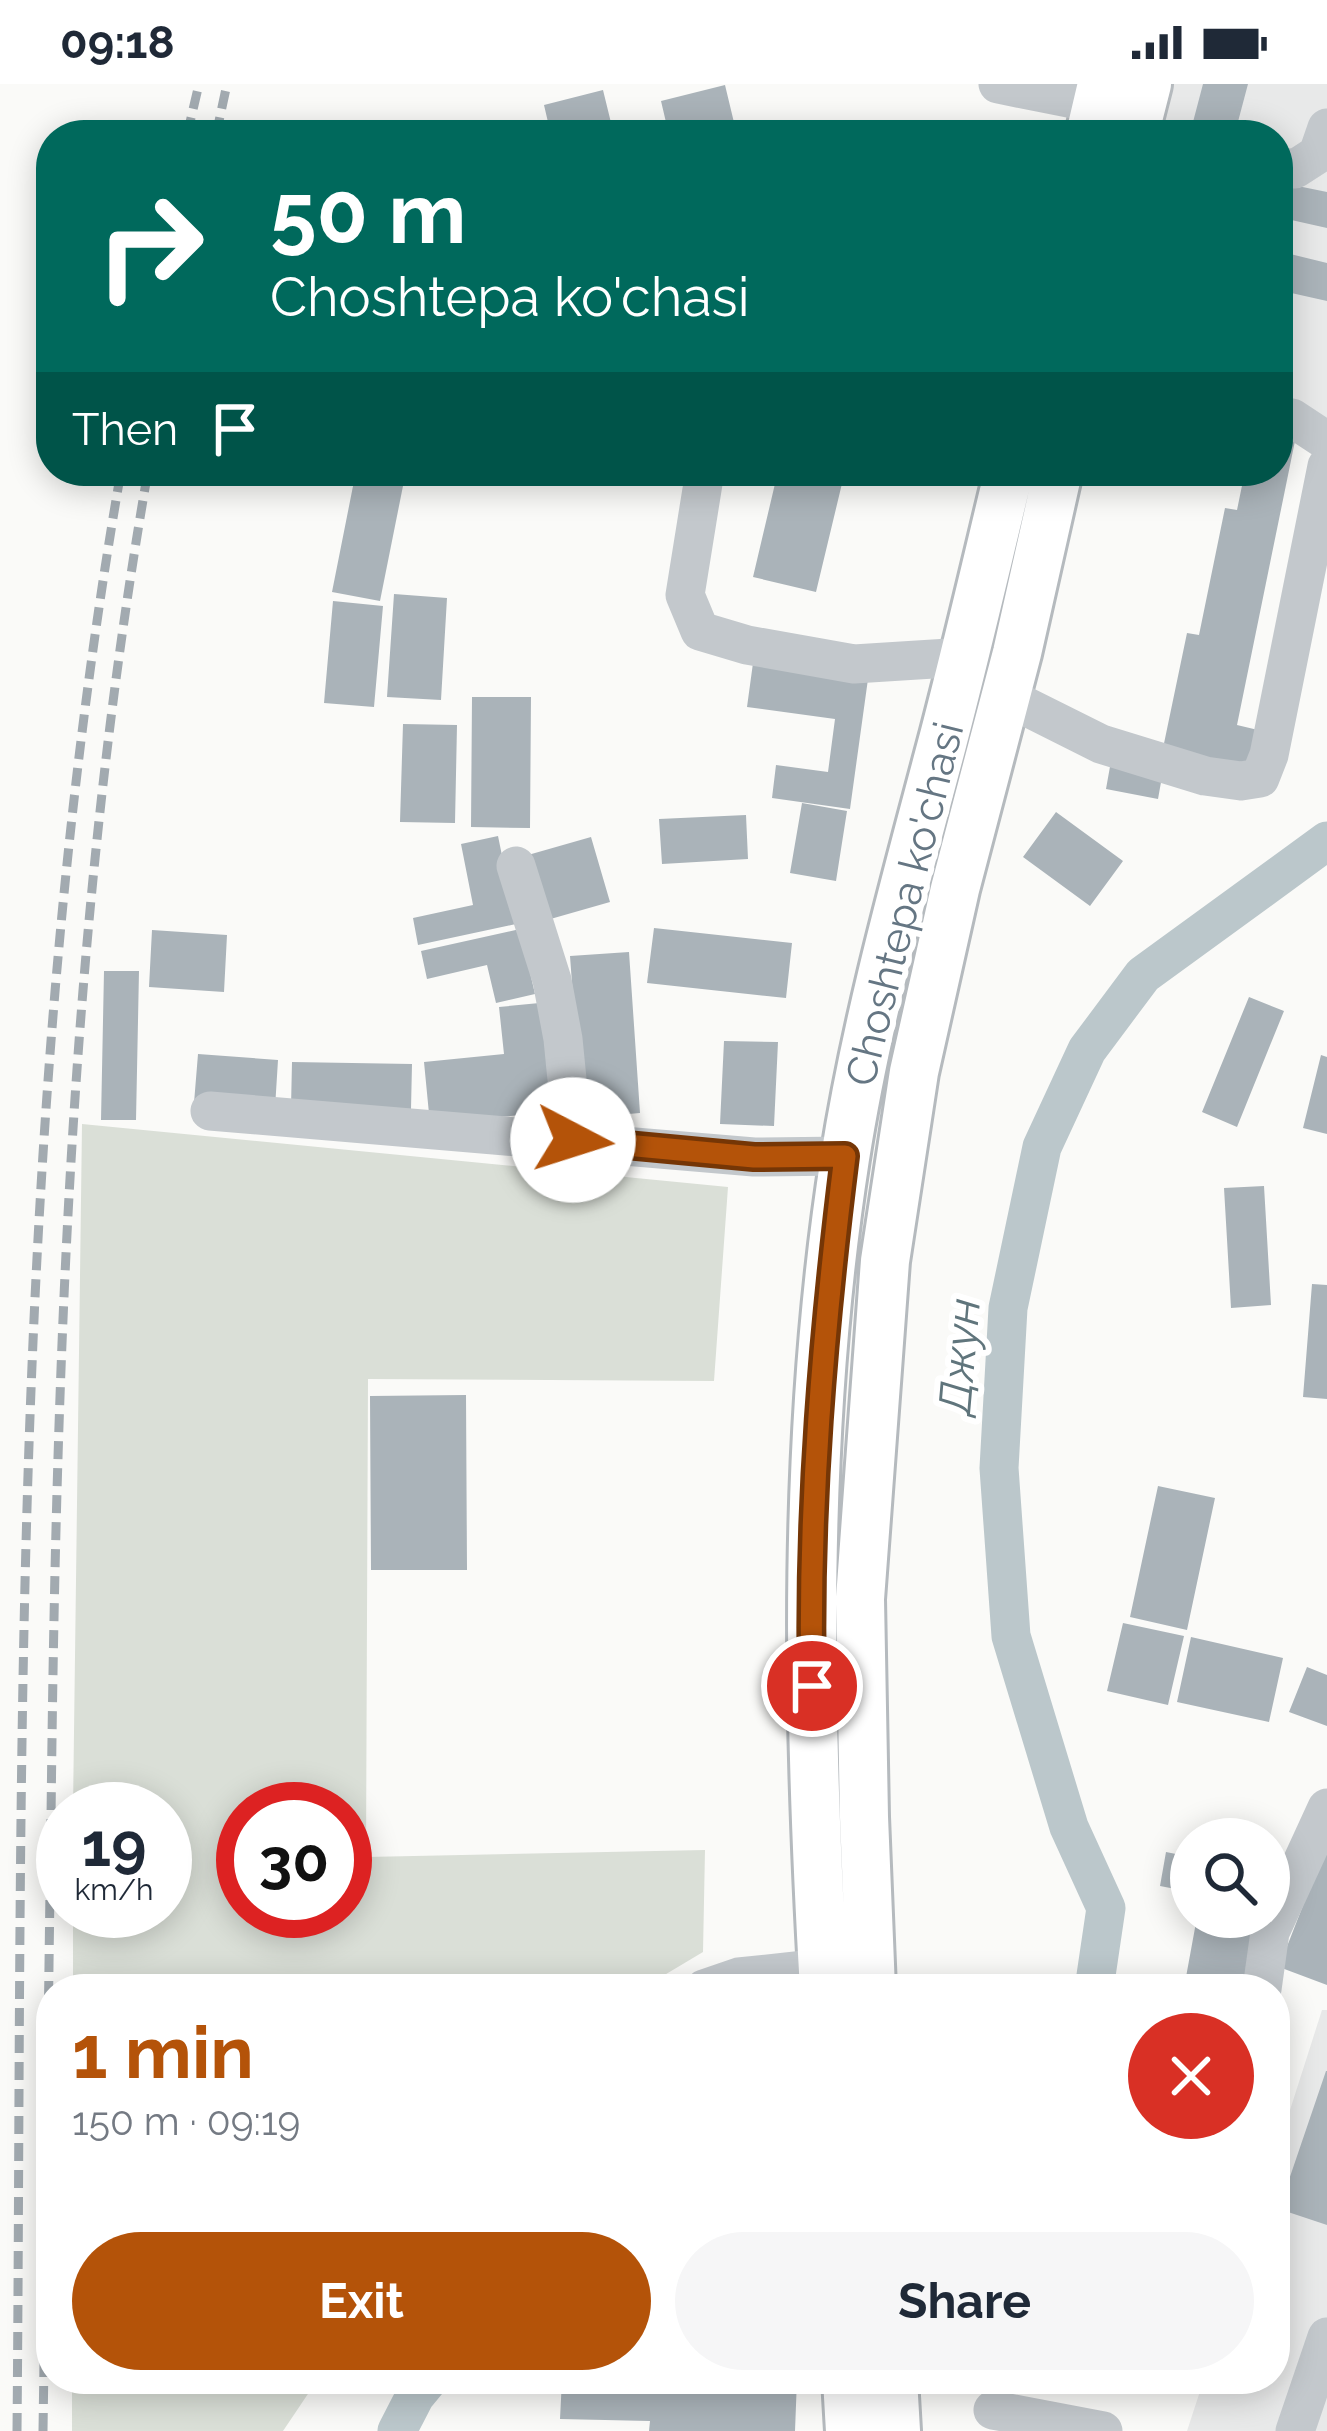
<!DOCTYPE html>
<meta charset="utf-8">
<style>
:root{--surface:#fff;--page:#f6f6f7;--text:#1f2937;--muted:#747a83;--accent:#b45309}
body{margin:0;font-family:Raleway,sans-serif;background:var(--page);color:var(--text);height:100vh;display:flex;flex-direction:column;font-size:45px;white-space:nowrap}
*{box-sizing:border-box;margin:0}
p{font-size:39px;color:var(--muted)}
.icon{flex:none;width:66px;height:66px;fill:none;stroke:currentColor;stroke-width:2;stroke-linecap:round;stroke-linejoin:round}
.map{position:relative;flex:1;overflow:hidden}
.panel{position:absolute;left:36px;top:1890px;width:1254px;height:420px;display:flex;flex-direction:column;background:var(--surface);border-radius:48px;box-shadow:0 6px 30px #0003}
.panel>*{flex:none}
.hud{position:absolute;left:36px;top:36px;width:1257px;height:366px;border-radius:48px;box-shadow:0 6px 30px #0003;background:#00695c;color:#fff;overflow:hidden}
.buttons{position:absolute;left:1170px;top:1734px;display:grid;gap:24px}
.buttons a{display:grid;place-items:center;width:120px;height:120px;border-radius:50%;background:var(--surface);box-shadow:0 6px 30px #0003;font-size:60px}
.speed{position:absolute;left:36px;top:1698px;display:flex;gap:24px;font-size:60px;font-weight:700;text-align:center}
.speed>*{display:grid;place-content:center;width:156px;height:156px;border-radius:50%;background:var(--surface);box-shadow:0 6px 30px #0003;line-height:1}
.speed small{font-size:30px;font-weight:400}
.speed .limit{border:18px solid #d22;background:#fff;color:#111}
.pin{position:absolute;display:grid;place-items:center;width:102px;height:102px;color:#fff;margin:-51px;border:6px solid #fff;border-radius:50%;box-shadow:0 3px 12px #0007}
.me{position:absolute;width:132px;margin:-66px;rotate:95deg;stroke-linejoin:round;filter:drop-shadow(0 0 9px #0008)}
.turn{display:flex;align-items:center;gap:42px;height:252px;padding:0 36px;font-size:54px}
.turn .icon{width:156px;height:156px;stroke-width:2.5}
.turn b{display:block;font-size:84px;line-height:102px}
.then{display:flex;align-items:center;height:114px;padding:0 36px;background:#0003;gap:24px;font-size:45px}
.round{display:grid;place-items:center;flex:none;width:126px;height:126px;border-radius:63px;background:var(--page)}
.headline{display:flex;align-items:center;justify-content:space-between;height:204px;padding:0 36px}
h1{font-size:72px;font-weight:700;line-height:90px;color:var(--accent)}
.action{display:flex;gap:24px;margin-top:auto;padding:24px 36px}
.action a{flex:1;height:138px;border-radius:72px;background:var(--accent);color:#fff;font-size:48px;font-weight:700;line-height:138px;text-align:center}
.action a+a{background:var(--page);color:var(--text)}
.status{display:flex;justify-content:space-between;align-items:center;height:84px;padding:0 60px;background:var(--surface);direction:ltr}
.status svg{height:33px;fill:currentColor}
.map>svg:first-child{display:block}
</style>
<div class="status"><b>09:18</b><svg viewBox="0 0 49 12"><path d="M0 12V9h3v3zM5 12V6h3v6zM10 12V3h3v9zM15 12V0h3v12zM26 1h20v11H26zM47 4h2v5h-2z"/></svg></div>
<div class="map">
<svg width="1327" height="2347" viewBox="0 0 1327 2347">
<rect width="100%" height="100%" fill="#fafaf8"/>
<path fill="#e8e9e9" d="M1172,0H1327V339L1278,310V51H1157Z
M1322,1926H1327V2347H1187L1204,2295H1275V2073Z"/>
<path fill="#dadfd7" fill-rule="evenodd" d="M82,1040L728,1103L714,1297L368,1295L366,1773L705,1766L703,1868L641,1905H73V1827H165V1725H73ZM243,1725H345V1827H243Z
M72,2295H318L283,2347H72Z"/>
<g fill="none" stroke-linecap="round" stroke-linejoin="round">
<path stroke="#bbc7cb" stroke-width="39" d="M1094,1905L1106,1824L1069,1743L1011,1552L999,1384L1008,1224L1042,1063L1087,966L1143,891L1327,757
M397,2347L415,2312L429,2295"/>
</g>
<path fill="#aab3b9" d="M1203,0H1248L1235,49L1193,38Z
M725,1L737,51H669L661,17Z
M603,6L614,51H551L544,21Z
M1278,98L1327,108V144L1278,133Z
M1278,167L1327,179V217L1278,206Z
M1278,348L1296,352L1237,641L1258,646L1250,687L1162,669L1187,549L1199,551L1225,424L1237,426L1245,387H1278Z
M356,387H406L380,517L332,508Z
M609,387H694L692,402L609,391Z
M778,387H845L816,508L753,493Z
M394,510L447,514L441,616L387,613Z
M333,517L383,522L374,623L324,619Z
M753,579L868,595L850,725L772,714L776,681L828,688L835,635L747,623Z
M472,613H531L530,744L471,743Z
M403,640L457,641L455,739L400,738Z
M1111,677L1163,687L1158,715L1106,705Z
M802,719L847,727L836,797L790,789Z
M1056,728L1123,777L1090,822L1023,773Z
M746,731L748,775L662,780L659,735Z
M498,752L516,840L418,861L413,834L473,821L461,760Z
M591,753L610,818L547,836L528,771Z
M654,844L792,859L786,914L647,899Z
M520,845L535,910L496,919L487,881L427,895L421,867Z
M152,846L227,851L224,908L149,903Z
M629,868L640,1029L582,1034L570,872Z
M104,887H139L136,1036H101Z
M1249,913L1284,927L1237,1043L1202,1028Z
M550,918L560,1027L430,1040L424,978L504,970L499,923Z
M724,957L778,958L774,1042L720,1040Z
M198,970L278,976L275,1024L194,1019Z
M1321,971L1327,973V1050L1303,1044Z
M292,978L412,980L411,1025L291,1023Z
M1264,1102L1271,1221L1231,1224L1224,1104Z
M1312,1200L1327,1201V1315L1303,1313Z
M466,1311L467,1486H371L370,1312Z
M1158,1402L1215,1414L1187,1546L1130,1533Z
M1123,1539L1184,1552L1168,1621L1107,1607Z
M1191,1553L1283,1574L1269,1638L1177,1618Z
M1307,1583L1327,1591V1642L1289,1628Z
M1327,1760V1901L1279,1883Z
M1166,1768L1191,1773V1808L1160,1802Z
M1197,1833H1259L1246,1904L1186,1893Z
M1326,1987H1327V2141L1279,2125Z
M562,2295H797L795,2347H649L650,2337L560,2335Z"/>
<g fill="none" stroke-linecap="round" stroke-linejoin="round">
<g stroke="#b5babe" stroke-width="54">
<path id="major" d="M1090,51L1102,0
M1134,51L1147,0
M824,1905C808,1628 802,1349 845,1074C867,934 906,796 942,660C966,569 987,478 1009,387
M871,1905L864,1733L860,1515L885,1177L914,988L955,805L1017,569L1058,387
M847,2295L850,2347
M893,2295L896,2347"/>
</g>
<path stroke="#c3c8cc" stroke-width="39" d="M998,0L1098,20
M1278,82L1295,85L1318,70L1327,44
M1278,332L1292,334L1327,357
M705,387L685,511L700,547L747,561L854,580L965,573
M1005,612L1101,660L1205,692L1241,697L1260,694L1269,671L1327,382
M516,782L552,896L563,955L573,1056
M210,1027L754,1073L845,1072
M704,1905L739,1893L823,1884
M1262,1905L1270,1848L1327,1724
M993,2326L1103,2347
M1295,2347L1327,2253"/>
<use href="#major" stroke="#fff" stroke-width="48"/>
<path stroke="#a2aab0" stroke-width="9" stroke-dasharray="18 9" stroke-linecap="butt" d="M187,51L199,0
M216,51L227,0
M17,2347C23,1693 8,1034 121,387
M43,2347C46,2143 48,1939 51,1735C56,1285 70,831 148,387"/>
</g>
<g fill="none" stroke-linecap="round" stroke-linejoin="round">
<g stroke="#753606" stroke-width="30">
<path id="route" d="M573,1056L754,1073L845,1072C823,1248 808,1424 812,1602"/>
</g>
<use href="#route" stroke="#b45309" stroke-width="21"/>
</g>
<g text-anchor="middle" stroke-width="12" stroke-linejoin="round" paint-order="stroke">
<g font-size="42" fill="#657683" stroke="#fff">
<text transform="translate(904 820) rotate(-76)" y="15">Choshtepa ko'chasi</text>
</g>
<g font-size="45" font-style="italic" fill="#60757c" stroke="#fff">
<text transform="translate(959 1273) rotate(-85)" y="16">Джун</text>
</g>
</g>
</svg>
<div class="buttons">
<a><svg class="icon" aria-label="search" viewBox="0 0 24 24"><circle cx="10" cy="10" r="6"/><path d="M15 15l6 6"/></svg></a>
</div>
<div class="speed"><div>19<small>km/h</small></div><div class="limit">30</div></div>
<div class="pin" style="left:812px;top:1602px;background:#d93025"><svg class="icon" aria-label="arrive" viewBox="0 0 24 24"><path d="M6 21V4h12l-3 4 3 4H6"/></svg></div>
<svg class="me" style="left:573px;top:1056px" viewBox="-20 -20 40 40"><circle r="19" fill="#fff"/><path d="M0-13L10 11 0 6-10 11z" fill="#b45309"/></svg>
<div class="hud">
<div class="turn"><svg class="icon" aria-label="right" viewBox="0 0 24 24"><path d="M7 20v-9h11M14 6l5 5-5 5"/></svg><div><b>50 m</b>Choshtepa ko'chasi</div></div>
<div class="then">Then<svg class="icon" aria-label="arrive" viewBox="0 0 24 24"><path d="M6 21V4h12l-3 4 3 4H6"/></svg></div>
</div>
<section class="panel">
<div class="headline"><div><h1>1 min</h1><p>150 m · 09:19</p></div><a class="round" style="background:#d93025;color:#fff"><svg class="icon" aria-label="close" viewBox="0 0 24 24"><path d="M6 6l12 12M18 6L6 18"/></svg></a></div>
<div class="action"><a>Exit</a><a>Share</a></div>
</section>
</div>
